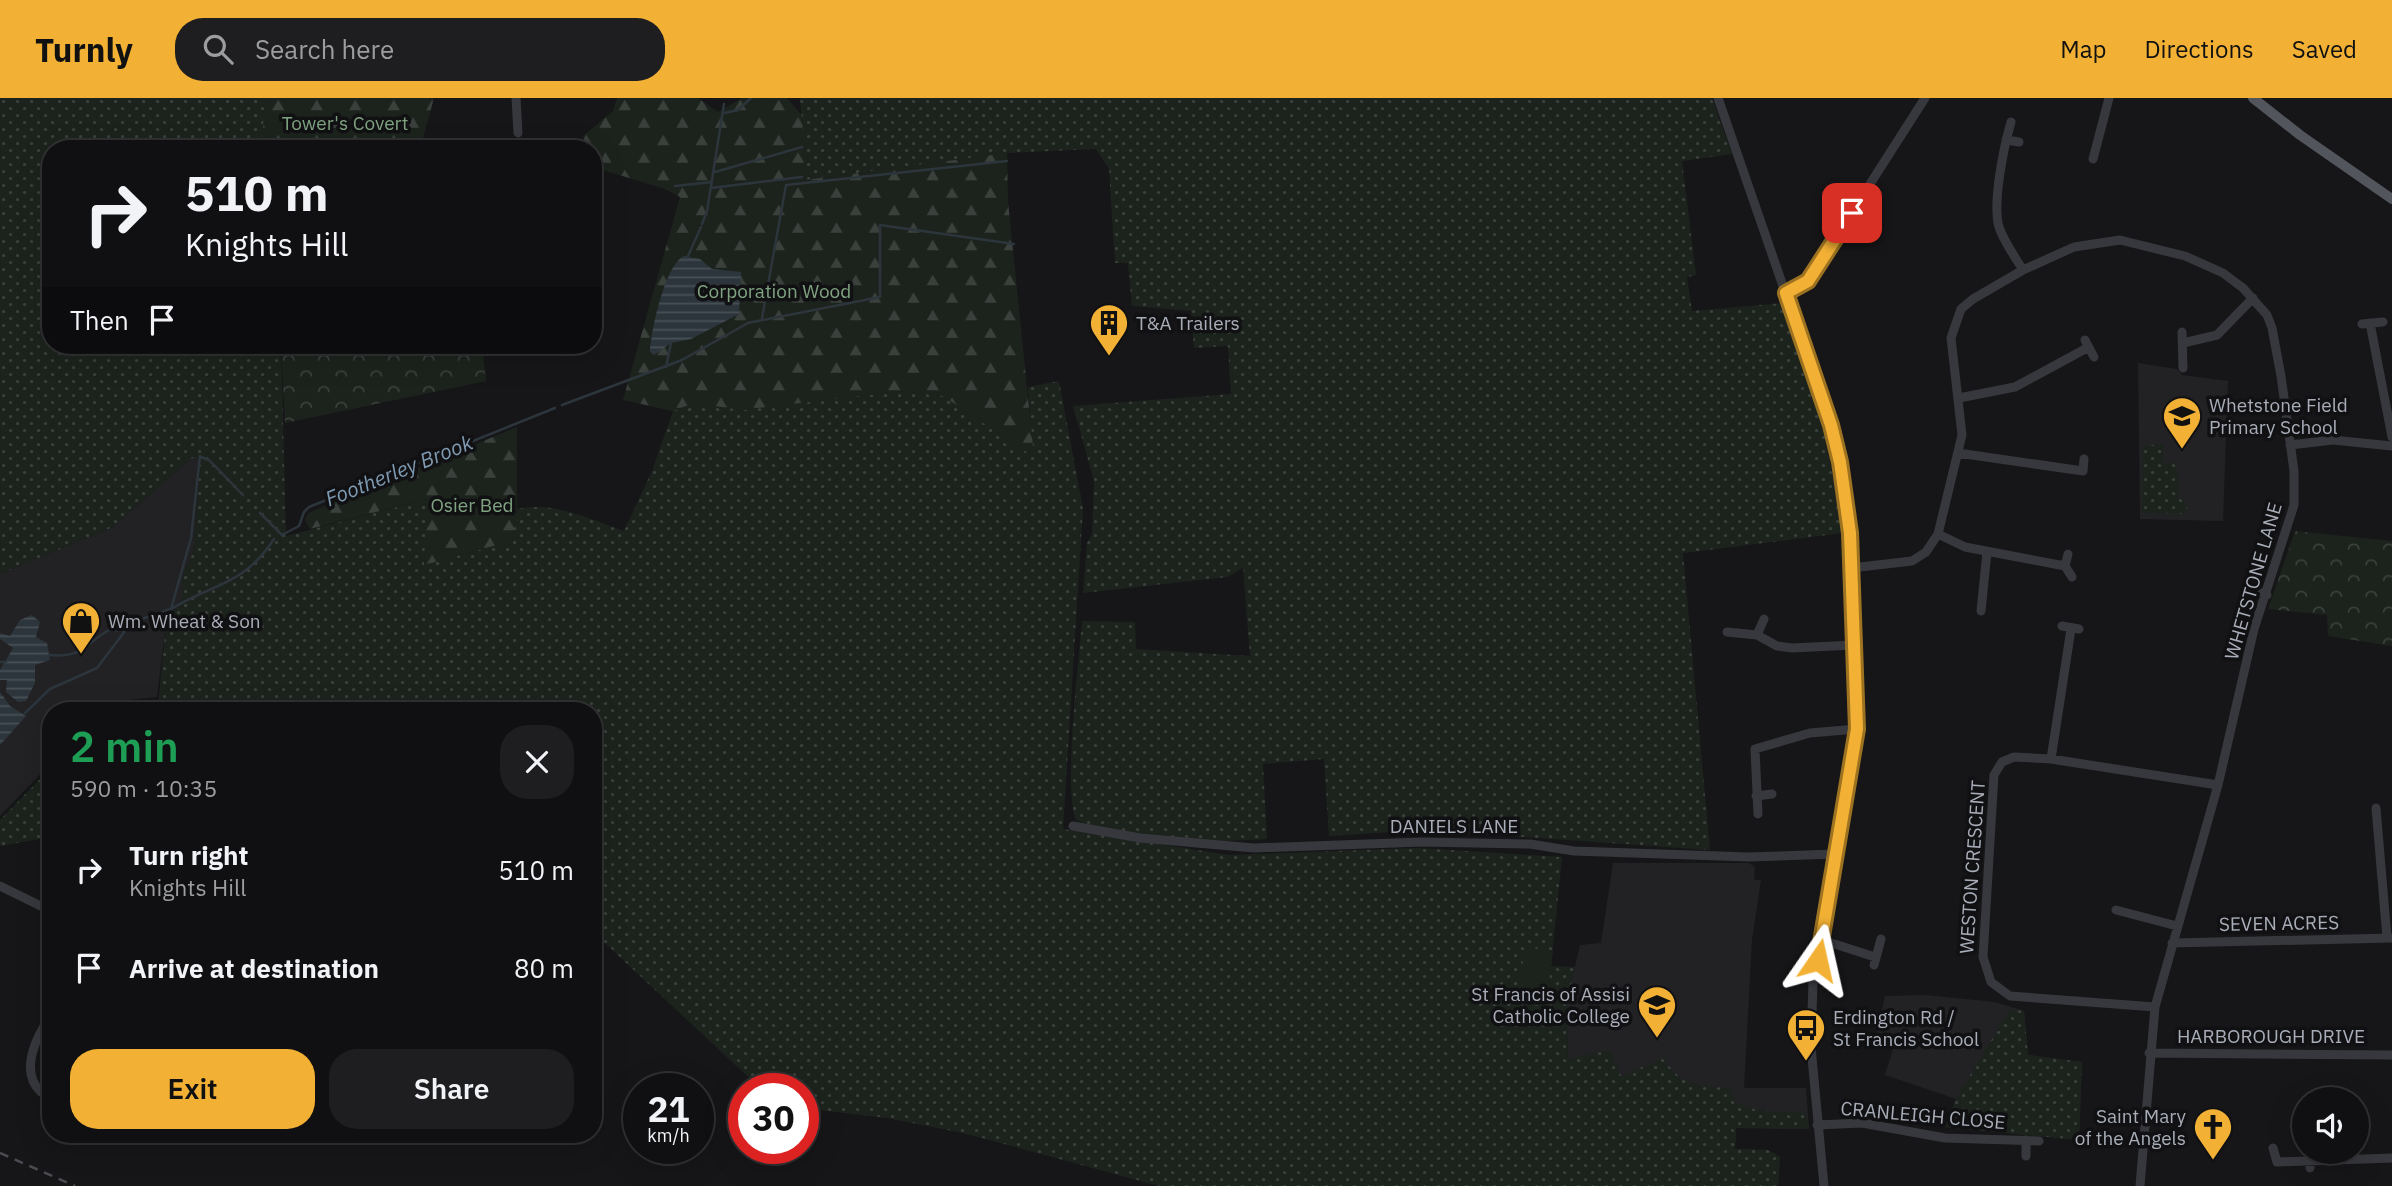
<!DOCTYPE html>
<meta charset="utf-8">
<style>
:root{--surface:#101012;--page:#1e1e20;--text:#f1f3f6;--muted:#9c9d9f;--line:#303032;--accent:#f2b134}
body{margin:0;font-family:"IBM Plex Sans",sans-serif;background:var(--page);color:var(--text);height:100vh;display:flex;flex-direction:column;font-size:26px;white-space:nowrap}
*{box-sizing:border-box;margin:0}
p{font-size:23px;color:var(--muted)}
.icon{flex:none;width:38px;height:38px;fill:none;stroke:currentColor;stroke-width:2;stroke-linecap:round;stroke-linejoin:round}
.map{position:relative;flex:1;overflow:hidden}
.sheet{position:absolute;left:42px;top:604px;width:560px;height:441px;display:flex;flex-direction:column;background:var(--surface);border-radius:28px;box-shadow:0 7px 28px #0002,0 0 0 2px var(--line)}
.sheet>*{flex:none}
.guide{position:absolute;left:42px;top:42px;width:560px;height:214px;border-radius:28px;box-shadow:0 7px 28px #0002,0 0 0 2px var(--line);background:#101012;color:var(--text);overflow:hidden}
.buttons{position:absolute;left:2292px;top:989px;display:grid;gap:14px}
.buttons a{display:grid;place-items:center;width:77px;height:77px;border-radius:50%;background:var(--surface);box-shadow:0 7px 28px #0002,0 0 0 2px var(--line);font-size:35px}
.speed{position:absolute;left:623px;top:975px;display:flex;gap:14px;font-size:35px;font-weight:700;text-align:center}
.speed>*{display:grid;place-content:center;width:91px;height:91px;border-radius:50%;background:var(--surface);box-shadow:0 7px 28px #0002,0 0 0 2px var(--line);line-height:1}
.speed small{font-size:18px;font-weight:400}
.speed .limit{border:10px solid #d22;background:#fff;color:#111}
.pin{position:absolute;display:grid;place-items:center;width:60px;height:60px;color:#fff;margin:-30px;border-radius:14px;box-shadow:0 4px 10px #0006}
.me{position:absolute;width:77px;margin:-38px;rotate:11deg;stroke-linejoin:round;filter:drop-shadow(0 0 5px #0008)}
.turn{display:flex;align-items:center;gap:24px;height:147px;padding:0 28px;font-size:32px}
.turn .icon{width:91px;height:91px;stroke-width:2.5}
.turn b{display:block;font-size:49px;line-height:60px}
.then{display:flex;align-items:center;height:66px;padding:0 28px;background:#0003;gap:14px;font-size:26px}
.round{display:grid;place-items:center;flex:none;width:74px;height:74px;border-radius:28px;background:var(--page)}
.head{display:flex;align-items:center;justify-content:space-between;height:119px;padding:0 28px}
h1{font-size:42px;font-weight:600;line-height:52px;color:#1e9e55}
.cta{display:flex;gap:14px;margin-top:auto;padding:14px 28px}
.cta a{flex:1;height:80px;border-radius:28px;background:var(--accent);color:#111;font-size:28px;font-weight:600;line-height:80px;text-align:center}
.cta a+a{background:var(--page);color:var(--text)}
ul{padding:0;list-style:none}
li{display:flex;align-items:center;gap:21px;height:98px;padding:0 28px}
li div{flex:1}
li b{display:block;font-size:26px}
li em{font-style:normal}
header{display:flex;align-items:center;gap:42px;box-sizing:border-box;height:98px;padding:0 35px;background:var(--accent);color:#111}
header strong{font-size:33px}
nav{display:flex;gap:38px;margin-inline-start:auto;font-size:24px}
.search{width:490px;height:63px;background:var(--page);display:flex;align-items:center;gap:18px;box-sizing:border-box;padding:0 24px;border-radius:28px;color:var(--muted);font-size:26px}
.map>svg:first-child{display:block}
</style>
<header>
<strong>Turnly</strong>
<div class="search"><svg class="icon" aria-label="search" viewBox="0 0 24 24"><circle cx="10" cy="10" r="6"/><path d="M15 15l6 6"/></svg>Search here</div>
<nav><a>Map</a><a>Directions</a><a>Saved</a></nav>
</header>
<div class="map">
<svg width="2392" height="1088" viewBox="0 0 2392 1088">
<defs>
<pattern id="grass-dots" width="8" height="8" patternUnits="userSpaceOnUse" patternTransform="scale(1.75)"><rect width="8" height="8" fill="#1c231d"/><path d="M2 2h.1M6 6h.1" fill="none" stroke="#3a403c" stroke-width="1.8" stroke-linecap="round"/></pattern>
<pattern id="forest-firs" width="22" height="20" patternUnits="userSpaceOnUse" patternTransform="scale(1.75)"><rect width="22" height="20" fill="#1c231d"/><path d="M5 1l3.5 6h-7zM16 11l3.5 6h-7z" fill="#3a403c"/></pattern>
<pattern id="park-crowns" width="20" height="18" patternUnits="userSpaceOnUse" patternTransform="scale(1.75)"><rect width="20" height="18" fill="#1c231d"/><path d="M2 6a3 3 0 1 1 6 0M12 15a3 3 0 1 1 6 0" fill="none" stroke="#3a403c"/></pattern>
<pattern id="water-rules" width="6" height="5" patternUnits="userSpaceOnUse" patternTransform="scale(1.75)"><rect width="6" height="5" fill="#2c353c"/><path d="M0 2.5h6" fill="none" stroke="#485056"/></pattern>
</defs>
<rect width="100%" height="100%" fill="#161618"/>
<path fill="#222225" d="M2138,265L2177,271L2182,277L2228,283L2223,423L2140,421Z
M201,357L193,453L182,481V508L167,516L157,599L106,604L99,612H51V665L0,718V476L113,429L190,361Z
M1613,765H1749L1755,769L1754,782H1761L1752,842L1744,990H1806L1809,1031L1736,1030L1735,1051L1768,1052L1780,1059L1778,1088L1569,986L1566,906L1580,847L1601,845Z
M1926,897L1995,904L2024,913L2028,957L2082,964L2079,1042L1945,1029L1956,1001L1885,977L1893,951L1875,945L1885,898Z"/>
<path fill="url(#grass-dots)" d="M0,0H267L260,51H51V247H281L286,438L428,401L424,467L512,443L517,411C554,403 589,421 624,433L652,373L673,313L686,308L707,307L744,312L900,293L943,298L1033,358L1028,289L1059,283L1083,411L1063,731L1229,757L1418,750L1562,759L1551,868L1575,869L1566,907L1568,961L1610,952L1621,978L1664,960C1679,988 1702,988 1730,990L1736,1005L1757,1012L1806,1015L1809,1031L1736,1030L1735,1051L1768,1052L1780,1059L1778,1088H1159L963,1035L887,1020L803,1010V990H760L593,834V612H128L158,608L167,515L182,508V481L193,453L201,358L190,361L113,429L0,476Z
M800,0H1712L1732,56L1682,63L1696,177L1687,179L1692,213L1783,205L1824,331L1843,435L1683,455L1710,752L1422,732L1329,738L1324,661L1263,666L1267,741C1212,745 1127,744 1076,722C1063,692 1079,563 1082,523L1135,524L1136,551L1250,558L1243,470L1227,479L1083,495L1087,445L1092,436L1094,383L1073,308L1231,296L1228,248L1194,250L1191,213L1132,208L1128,165H1115L1109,71L1096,51L1007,55L806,82Z
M2163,346V365H2176L2179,401H2185L2188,416L2142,415L2143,348Z
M51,670V739L0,748V722Z
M2010,911L2024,913L2028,957L2082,964L2079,1042L1945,1029L1956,1001Z"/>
<path fill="url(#forest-firs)" d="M267,0H434L420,51H260Z
M617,0H698L718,14L742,0H787L802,18L806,82L1007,55L1008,103L1034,359L943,298L900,293L744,312L707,307L686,308L673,313L623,302L680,99L665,91L593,69V51H587L583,38L613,13Z
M517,329V411L512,443L424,467L427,401L310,431L305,422L308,415Z"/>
<path fill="url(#park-crowns)" d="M281,247H482L486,283L285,325Z
M2295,433L2392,443V548L2328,538L2327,517L2268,511Z"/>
<path fill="#1c231d" d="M1525,849L1553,853L1546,908L1517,905Z"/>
<path fill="url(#water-rules)" d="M684,158L700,161L712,171L741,174L739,216L691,241L671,245L654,257L650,254C651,233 665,167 684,158Z
M32,517L40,524L36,539L47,545L50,562L35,567V585L26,603L18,604L6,594L7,582H0V572L13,550L0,541V535L10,538L20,522Z
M0,594L10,608L26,618L0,647Z"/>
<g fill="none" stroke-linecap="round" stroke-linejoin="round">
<path stroke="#2c353c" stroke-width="2.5" d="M725,15L738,12L751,0
M715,74L802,49
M675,88L712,84
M711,90L802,79
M702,126L707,113L724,6
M688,158L701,129
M762,220L786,87L1007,63
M666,269L671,245
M562,307L682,262L748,225L880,199V127L1014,146
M201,359L209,362L243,397
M260,415L282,437L299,428L304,414L309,409L555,310
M171,511C214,485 243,488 274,441
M49,557C84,560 83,547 109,532L125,533L133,524L171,511L191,440L200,358
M0,564H6
M25,615L50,591L97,570L125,533"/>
<path stroke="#37383d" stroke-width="9" d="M516,0L518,35
M1718,0L1831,327L1841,364L1850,435L1857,631L1813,883L1811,949L1824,1088
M2011,24C2004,48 1992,105 1999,129C2004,144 2015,159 2023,172
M2006,42L2019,44
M2093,61L2109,0
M1786,195L1808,183L1925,0
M2370,225L2392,339
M2362,226L2383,224
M2182,234L2183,270
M2085,242L2094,259
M2183,245L2217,237L2253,200
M1959,300L2015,289L2087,250
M2290,347L2333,342L2392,348
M1958,355L2083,373L2084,361
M1938,436L1965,449L2065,468
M2068,456L2065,468L2072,479
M1851,470L1912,463L1926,454L1938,436L1962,337L1951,240L1961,211L1973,201L2023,172L2074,149L2120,142L2185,158L2223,175L2243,190L2267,217L2272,230L2281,278L2294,373V407L2254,531L2218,687L2155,909L2140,1088
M2246,490L2267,497
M1981,513L1987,454
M2062,528L2079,531
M1727,534L1757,537L1777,548L1792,550L1854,547
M1757,537L1764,521
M2051,661L2071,531
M1756,698L1772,696
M2376,710L2387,840
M1758,716L1755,651L1810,635L1857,631
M1073,728L1140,740L1254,750L1422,744L1530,746L1574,753L1749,759L1835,756
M0,788L51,813
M2116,812L2177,828
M1822,842L1875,859
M2172,845L2392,840
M1874,867L1881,841
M2155,909L2010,898L1991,884L1983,859L1994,677L2002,664L2014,659L2051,661L2218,687
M2149,955L2392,957
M41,994C19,974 36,938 51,918
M1817,1027L1862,1025L1945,1040L2039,1043
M2273,1050L2277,1064L2392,1060
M2026,1058V1042
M2310,1070L2311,1054"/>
<path stroke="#53555c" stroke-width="10" d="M2253,0L2300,37L2392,101"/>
<path stroke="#4a4c52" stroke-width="2.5" stroke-dasharray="9 7" stroke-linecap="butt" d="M0,1055L75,1088"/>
</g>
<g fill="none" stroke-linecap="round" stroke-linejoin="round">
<g stroke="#9d7322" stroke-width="18">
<path id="route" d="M1818,862L1857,631L1850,435L1840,364L1831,327L1786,195L1808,183L1852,115"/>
</g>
<use href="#route" stroke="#f2b134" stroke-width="12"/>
</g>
<defs>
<g id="building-pin" transform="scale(2.0125)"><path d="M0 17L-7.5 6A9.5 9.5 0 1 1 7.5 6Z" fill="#f2b134" stroke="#111113"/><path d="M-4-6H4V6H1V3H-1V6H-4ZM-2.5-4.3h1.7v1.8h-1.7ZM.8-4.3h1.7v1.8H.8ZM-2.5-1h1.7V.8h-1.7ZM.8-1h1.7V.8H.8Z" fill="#111"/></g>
<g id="school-pin" transform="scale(2.0125)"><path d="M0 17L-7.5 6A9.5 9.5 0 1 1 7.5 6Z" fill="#f2b134" stroke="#111113"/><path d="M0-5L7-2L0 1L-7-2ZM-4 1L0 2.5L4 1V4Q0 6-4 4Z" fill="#111"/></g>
<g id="shop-pin" transform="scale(2.0125)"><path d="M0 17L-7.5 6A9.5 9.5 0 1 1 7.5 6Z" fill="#f2b134" stroke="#111113"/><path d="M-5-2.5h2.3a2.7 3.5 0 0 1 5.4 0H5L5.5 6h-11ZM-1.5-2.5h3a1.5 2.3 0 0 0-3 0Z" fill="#111"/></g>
<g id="bus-pin" transform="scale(2.0125)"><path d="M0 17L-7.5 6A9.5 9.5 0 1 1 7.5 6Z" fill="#f2b134" stroke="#111113"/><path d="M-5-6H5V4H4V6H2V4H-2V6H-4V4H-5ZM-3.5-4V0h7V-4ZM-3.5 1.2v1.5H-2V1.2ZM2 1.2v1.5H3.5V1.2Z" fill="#111"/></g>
<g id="church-pin" transform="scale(2.0125)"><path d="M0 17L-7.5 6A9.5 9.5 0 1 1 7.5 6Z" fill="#f2b134" stroke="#111113"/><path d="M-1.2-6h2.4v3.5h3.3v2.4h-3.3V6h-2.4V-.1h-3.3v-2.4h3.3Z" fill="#111"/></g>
</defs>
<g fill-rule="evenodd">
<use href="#building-pin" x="1109" y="225"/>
<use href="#school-pin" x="2182" y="318"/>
<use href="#shop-pin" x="81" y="523"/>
<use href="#school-pin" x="1657" y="907"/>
<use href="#bus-pin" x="1806" y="930"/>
<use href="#church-pin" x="2213" y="1029"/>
</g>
<g text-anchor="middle" stroke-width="7" stroke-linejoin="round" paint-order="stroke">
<g font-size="19" fill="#7fa381" stroke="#111113">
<text x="345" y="32">Tower's Covert</text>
<text x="774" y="200">Corporation Wood</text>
<text x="472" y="414">Osier Bed</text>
</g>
<g font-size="19" fill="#a8adb8" stroke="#111113" text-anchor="start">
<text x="1136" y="232">T&amp;A Trailers</text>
<text x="2209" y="314">Whetstone Field<tspan x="2209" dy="22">Primary School</tspan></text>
<text x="108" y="530">Wm. Wheat &amp; Son</text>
<text x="1630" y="903" text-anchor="end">St Francis of Assisi<tspan x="1630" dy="22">Catholic College</tspan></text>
<text x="1833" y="926">Erdington Rd /<tspan x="1833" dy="22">St Francis School</tspan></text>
<text x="2186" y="1025" text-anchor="end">Saint Mary<tspan x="2186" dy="22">of the Angels</tspan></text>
</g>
<g font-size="19" fill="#a8adb8" stroke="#111113">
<text transform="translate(2253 483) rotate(-74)" y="7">WHETSTONE LANE</text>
<text x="1454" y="735">DANIELS LANE</text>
<text transform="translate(1972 769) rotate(-86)" y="7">WESTON CRESCENT</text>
<text transform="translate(2279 825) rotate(-1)" y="7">SEVEN ACRES</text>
<text x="2271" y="945">HARBOROUGH DRIVE</text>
<text transform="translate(1923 1017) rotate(5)" y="7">CRANLEIGH CLOSE</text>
</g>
<g font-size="21" font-style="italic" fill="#7f9bb3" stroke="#111113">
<text transform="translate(399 373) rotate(-22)" y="7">Footherley Brook</text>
</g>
</g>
</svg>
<div class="buttons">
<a><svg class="icon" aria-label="sound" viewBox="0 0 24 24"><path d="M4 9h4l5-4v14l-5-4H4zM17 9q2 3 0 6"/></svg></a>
</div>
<div class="speed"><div>21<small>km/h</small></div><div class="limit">30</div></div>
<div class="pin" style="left:1852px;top:115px;background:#d93025"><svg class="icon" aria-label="arrive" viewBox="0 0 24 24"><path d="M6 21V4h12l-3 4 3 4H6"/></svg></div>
<svg class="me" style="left:1818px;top:862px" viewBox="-20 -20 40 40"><path d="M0-17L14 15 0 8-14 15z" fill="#f2b134" stroke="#fff" stroke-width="4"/></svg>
<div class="guide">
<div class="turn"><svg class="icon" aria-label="right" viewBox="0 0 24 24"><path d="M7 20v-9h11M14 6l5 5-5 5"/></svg><div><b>510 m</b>Knights Hill</div></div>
<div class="then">Then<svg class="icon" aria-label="arrive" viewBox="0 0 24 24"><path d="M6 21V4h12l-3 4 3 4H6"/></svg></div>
</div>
<section class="sheet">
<div class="head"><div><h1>2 min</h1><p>590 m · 10:35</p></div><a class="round"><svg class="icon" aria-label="close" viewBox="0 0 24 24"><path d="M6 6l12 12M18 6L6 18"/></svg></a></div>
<ul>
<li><svg class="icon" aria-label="right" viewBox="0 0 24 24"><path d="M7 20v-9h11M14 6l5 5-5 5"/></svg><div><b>Turn right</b><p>Knights Hill</p></div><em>510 m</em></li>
<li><svg class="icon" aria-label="arrive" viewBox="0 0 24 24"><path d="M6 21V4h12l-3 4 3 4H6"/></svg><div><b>Arrive at destination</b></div><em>80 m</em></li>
</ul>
<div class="cta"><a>Exit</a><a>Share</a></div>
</section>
</div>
